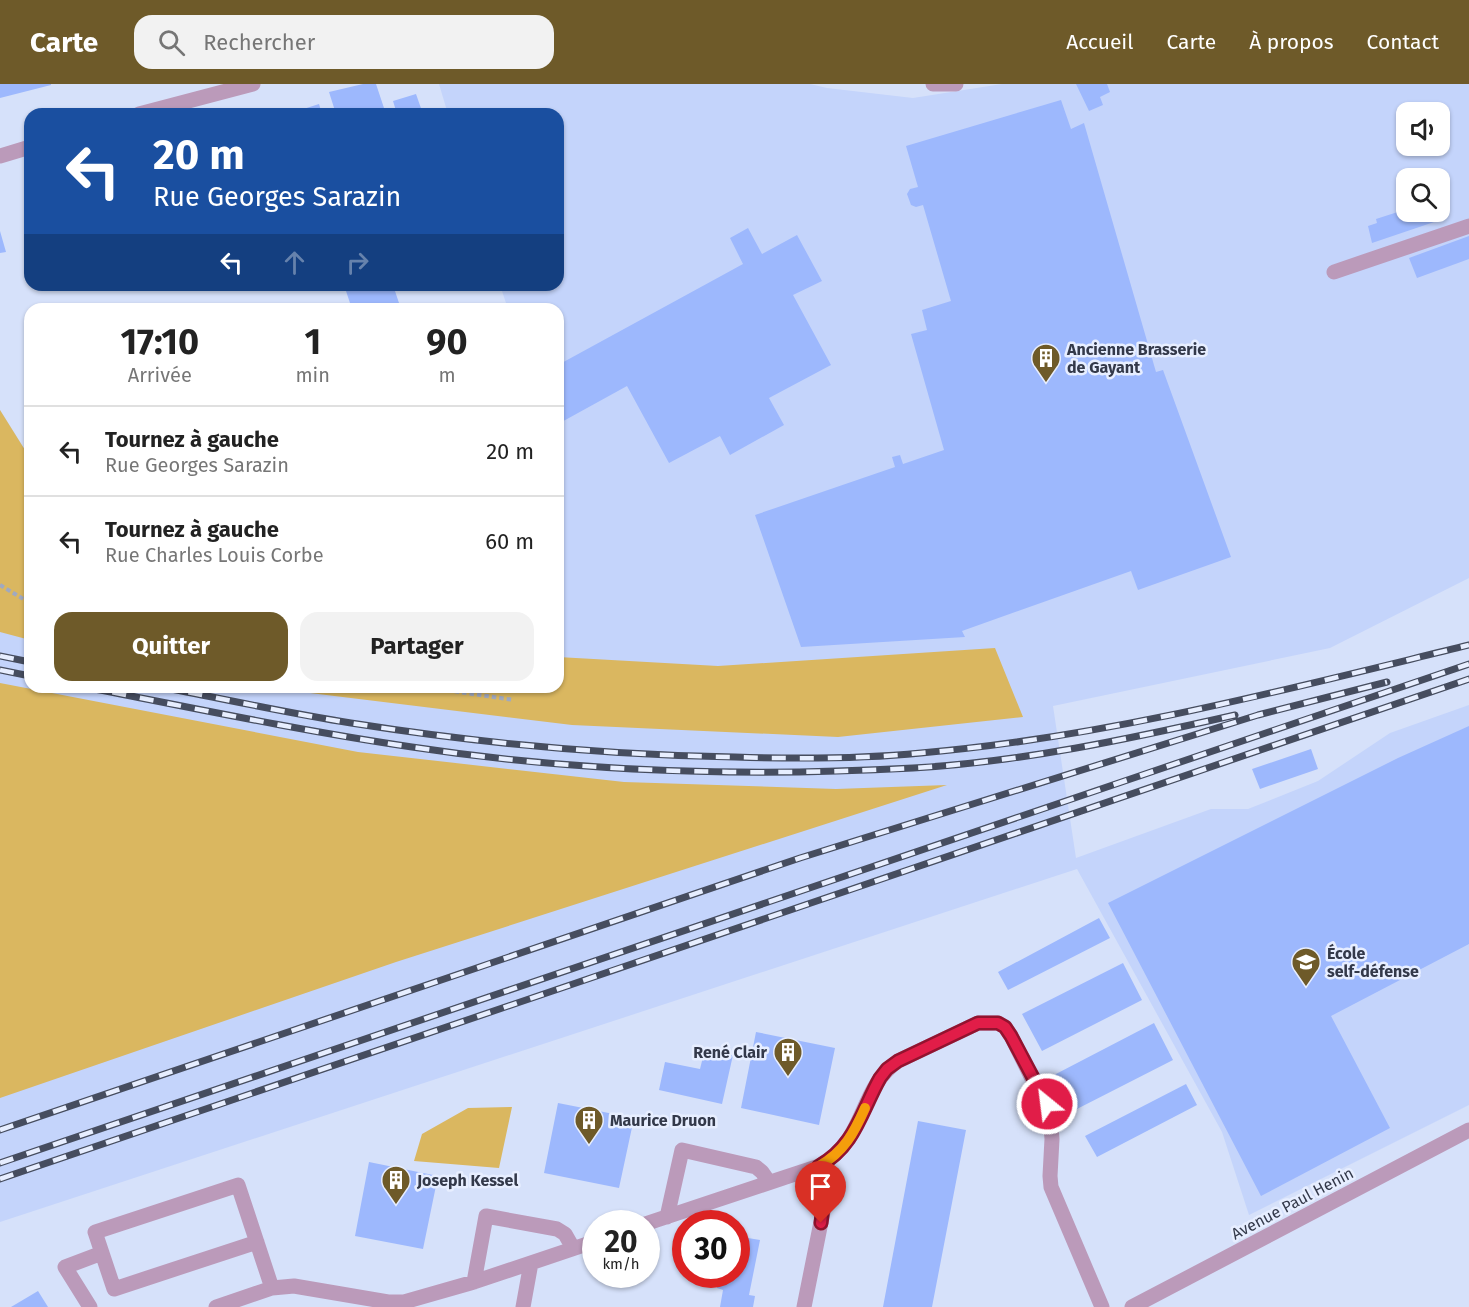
<!DOCTYPE html>
<html lang="fr">
<meta charset="utf-8">
<style>
:root{--surface:#fff;--page:#f2f2f2;--text:#222;--muted:#767676;--line:#e0e0e0;--accent:#6e5a29}
body{margin:0;font-family:"Fira Sans",sans-serif;background:var(--page);color:var(--text);height:100vh;display:flex;flex-direction:column;font-size:22px;white-space:nowrap}
*{box-sizing:border-box;margin:0}
p{font-size:20px;color:var(--muted)}
.icon{flex:none;width:33px;height:33px;fill:none;stroke:currentColor;stroke-width:2;stroke-linecap:round;stroke-linejoin:round}
.map{position:relative;flex:1;overflow:hidden}
.details{position:absolute;left:24px;top:219px;width:540px;height:390px;display:flex;flex-direction:column;background:var(--surface);border-radius:18px;box-shadow:0 2px 4px #0004}
.details>*{flex:none}
.top-card{position:absolute;left:24px;top:24px;width:540px;height:183px;border-radius:18px;box-shadow:0 2px 4px #0004;background:#1a4fa0;color:#fff;overflow:hidden}
.fabs{position:absolute;left:1396px;top:18px;display:grid;gap:12px}
.fabs a{display:grid;place-items:center;width:54px;height:54px;border-radius:12px;background:var(--surface);box-shadow:0 2px 4px #0004;font-size:30px}
.speed{position:absolute;left:582px;top:1126px;display:flex;gap:12px;font-size:30px;font-weight:700;text-align:center}
.speed>*{display:grid;place-content:center;width:78px;height:78px;border-radius:50%;background:var(--surface);box-shadow:0 2px 4px #0004;line-height:1}
.speed small{font-size:15px;font-weight:400}
.speed .limit{border:9px solid #d22;background:#fff;color:#111}
.pin{position:absolute;display:grid;place-items:center;width:51px;height:51px;color:#fff;margin:-62px -26px;border-radius:50% 50% 50% 0;rotate:-45deg;box-shadow:0 0 6px #0007}
.pin .icon{rotate:45deg}
.me{position:absolute;width:66px;margin:-33px;rotate:331deg;stroke-linejoin:round;filter:drop-shadow(0 0 4px #0008)}
.turn{display:flex;align-items:center;gap:21px;height:126px;padding:0 30px;font-size:27px}
.turn .icon{width:78px;height:78px;stroke-width:2.5}
.turn b{display:block;font-size:42px;line-height:51px}
.lanes{display:flex;align-items:center;height:57px;padding:0 30px;background:#0003;justify-content:center;gap:30px;direction:ltr}
.lanes .off{opacity:.35}
.eta{display:flex;justify-content:space-evenly;align-items:center;height:102px;text-align:center}
.eta b{font-size:36px;font-weight:700;line-height:42px}
.cta{display:flex;gap:12px;margin-top:auto;padding:12px 30px}
.cta a{flex:1;height:69px;border-radius:18px;background:var(--accent);color:#fff;font-size:24px;font-weight:700;line-height:69px;text-align:center}
.cta a+a{background:var(--page);color:var(--text)}
ul{padding:0;list-style:none}
li{display:flex;align-items:center;gap:18px;height:90px;padding:0 30px;border-top:2px solid var(--line)}
li div{flex:1}
li b{display:block;font-size:22px}
li em{font-style:normal}
header{display:flex;align-items:center;gap:36px;box-sizing:border-box;height:84px;padding:0 30px;background:var(--accent);color:#fff}
header strong{font-size:28px}
nav{display:flex;gap:33px;margin-inline-start:auto;font-size:21px}
.search{width:420px;height:54px;background:var(--page);display:flex;align-items:center;gap:15px;box-sizing:border-box;padding:0 21px;border-radius:18px;color:var(--muted);font-size:22px}
.map>svg:first-child{display:block}
</style>
<header>
<strong>Carte</strong>
<div class="search"><svg class="icon" aria-label="search" viewBox="0 0 24 24"><circle cx="10" cy="10" r="6"/><path d="M15 15l6 6"/></svg>Rechercher</div>
<nav><a>Accueil</a><a>Carte</a><a>À propos</a><a>Contact</a></nav>
</header>
<div class="map">
<svg width="1469" height="1223" viewBox="0 0 1469 1223">
<rect width="100%" height="100%" fill="#d6e1fa"/>
<path fill="#c4d4fb" fill-rule="evenodd" d="M439,0H810L827,4L913,14L1002,0H1469V494L1330,564L1053,622L1076,774L1211,725H1248L1318,697L1390,649L1469,621V1021L1249,1131L1222,1048L1077,785L0,1138V326L30,374V603H558V225H508L500,201H558V30H448ZM1407,28H1440V62H1407ZM1407,94H1440V128H1407Z"/>
<path fill="#dab760" d="M0,326L30,374V556L0,548Z
M995,564L1023,633L838,653L572,641L261,603H558V573L718,582Z
M0,599L358,668L624,698L836,705L947,701L396,878L0,1014Z
M512,1023L499,1084L414,1077L422,1050L468,1024Z"/>
<path fill="#9db8fd" d="M0,0H51V1L0,14Z
M363,0H376L386,30H336L329,8Z
M1076,0H1107L1110,8L1100,13L1103,21L1089,27Z
M416,10L423,30H397L393,17Z
M1061,16L1071,45L1084,39L1156,288L1163,286L1231,473L1138,506L1131,487L962,547L965,553L801,563L755,431L895,383L892,373L900,371L903,380L944,366L911,250L927,246L922,226L951,217L923,121L916,123L911,121L907,110L910,105L918,103L906,62Z
M319,20L322,30H288Z
M1407,125V128H1434L1437,137L1372,159L1368,142L1377,139L1376,135Z
M748,144L762,170L797,151L822,197L793,211L831,281L769,314L784,341L730,371L720,352L669,379L627,302L558,340V281L743,180L730,154Z
M0,147L6,168L0,169Z
M1469,152V175L1417,194L1409,174Z
M344,201H393L401,225H352Z
M1469,642V860L1331,932L1390,1044L1261,1112L1108,819L1398,674Z
M1311,665L1318,685L1260,705L1252,685Z
M1099,834L1110,854L1008,906L998,888Z
M1123,879L1142,916L1042,967L1022,930Z
M1154,939L1173,976L1073,1027L1054,991Z
M756,948L835,964L819,1041L741,1024Z
M705,965L733,971L722,1020L659,1006L665,978L700,985Z
M1186,1000L1197,1021L1097,1073L1085,1052Z
M558,1019L634,1034L619,1104L544,1089Z
M918,1037L966,1046L932,1223H883Z
M369,1078L438,1092L423,1165L355,1152Z
M736,1152L760,1156L749,1211L755,1212L753,1223H720L723,1206L717,1204L719,1191H736Z
M38,1207L48,1223H11Z"/>
<g fill="none" stroke-linecap="round" stroke-linejoin="round">
<path stroke="#a0a9c0" stroke-width="4" stroke-dasharray="4.5 3" stroke-linecap="butt" d="M0,501L30,519
M425,603L514,616"/>
<path stroke="#bb9aba" stroke-width="15" d="M933,0H956
M139,30L253,0
M0,72L30,63
M1334,188L1469,142
M667,1133L682,1066L756,1083L762,1088L769,1098
M645,1140L819,1082C868,1055 857,1006 898,977L978,939H998L1005,943L1011,952L1050,1031L1052,1055L1050,1092L1051,1103L1102,1223
M257,1158L114,1205L95,1148L238,1101L272,1204
M474,1198L486,1132L557,1145L565,1150L573,1164
M90,1223L65,1183L102,1169
M216,1223L272,1204L294,1202L388,1218H404L474,1198L596,1157
M523,1223L531,1179
M804,1223L825,1118V1107L819,1082
M1132,1223L1469,1046"/>
<g stroke="#464d5f" stroke-width="7">
<path id="rail" d="M0,572L30,578
M0,586L30,592
M85,603C193,624 302,647 412,663C577,688 746,693 913,684C1021,678 1129,655 1235,631
M161,603C224,615 287,629 351,639C478,659 606,671 735,673C797,675 859,675 921,669C1107,653 1288,605 1469,561
M0,1046L800,774L1258,631L1387,598
M0,1079L1469,580
M0,1095L1469,595"/>
</g>
<use href="#rail" stroke="#e7eeff" stroke-width="4.5" stroke-dasharray="14" stroke-linecap="butt"/>
</g>
<g fill="none" stroke-linecap="round" stroke-linejoin="round">
<g stroke="#92132f" stroke-width="15">
<path id="route" d="M821,1139L825,1107L819,1082C855,1062 861,1028 880,994L887,985L898,977L978,939H998L1005,943L1011,952L1047,1020"/>
</g>
<use href="#route" stroke="#e11d48" stroke-width="10"/>
<path stroke="#f59e0b" stroke-width="10" d="M819,1085V1082C844,1068 854,1049 865,1024"/>
</g>
<defs>
<g id="building-pin" transform="scale(1.5)"><path d="M0 17L-7.5 6A9.5 9.5 0 1 1 7.5 6Z" fill="#6e5a29" stroke="#e7eeff"/><path d="M-4-6H4V6H1V3H-1V6H-4ZM-2.5-4.3h1.7v1.8h-1.7ZM.8-4.3h1.7v1.8H.8ZM-2.5-1h1.7V.8h-1.7ZM.8-1h1.7V.8H.8Z" fill="#fff"/></g>
<g id="university-pin" transform="scale(1.5)"><path d="M0 17L-7.5 6A9.5 9.5 0 1 1 7.5 6Z" fill="#6e5a29" stroke="#e7eeff"/><path d="M0-5L7-2L0 1L-7-2ZM-4 1L0 2.5L4 1V4Q0 6-4 4Z" fill="#fff"/></g>
</defs>
<g fill-rule="evenodd">
<use href="#building-pin" x="1046" y="274"/>
<use href="#university-pin" x="1306" y="878"/>
<use href="#building-pin" x="788" y="968"/>
<use href="#building-pin" x="589" y="1036"/>
<use href="#building-pin" x="396" y="1096"/>
</g>
<g text-anchor="middle" stroke-width="5" stroke-linejoin="round" paint-order="stroke">
<g font-size="16" font-weight="bold" fill="#33394a" stroke="#e7eeff" text-anchor="start">
<text x="1067" y="271">Ancienne Brasserie<tspan x="1067" dy="18">de Gayant</tspan></text>
<text x="1327" y="875">École<tspan x="1327" dy="18">self-défense</tspan></text>
<text x="767" y="974" text-anchor="end">René Clair</text>
<text x="610" y="1042">Maurice Druon</text>
<text x="417" y="1102">Joseph Kessel</text>
</g>
<g font-size="16" fill="#33394a" stroke="#e7eeff">
<text transform="translate(1292 1119) rotate(-28)" y="6">Avenue Paul Henin</text>
</g>
</g>
</svg>
<div class="fabs">
<a><svg class="icon" aria-label="sound" viewBox="0 0 24 24"><path d="M4 9h4l5-4v14l-5-4H4zM17 9q2 3 0 6"/></svg></a>
<a><svg class="icon" aria-label="search" viewBox="0 0 24 24"><circle cx="10" cy="10" r="6"/><path d="M15 15l6 6"/></svg></a>
</div>
<div class="speed"><div>20<small>km/h</small></div><div class="limit">30</div></div>
<div class="pin" style="left:821px;top:1139px;background:#d93025"><svg class="icon" aria-label="arrive" viewBox="0 0 24 24"><path d="M6 21V4h12l-3 4 3 4H6"/></svg></div>
<svg class="me" style="left:1047px;top:1020px" viewBox="-20 -20 40 40"><circle r="17" fill="#e11d48" stroke="#fff" stroke-width="3"/><path d="M0-11L8 9 0 5-8 9z" fill="#fff"/></svg>
<div class="top-card">
<div class="turn"><svg class="icon" aria-label="left" viewBox="0 0 24 24"><path d="M17 20v-9H6M10 6l-5 5 5 5"/></svg><div><b>20 m</b>Rue Georges Sarazin</div></div>
<div class="lanes"><svg class="icon" aria-label="left" viewBox="0 0 24 24"><path d="M17 20v-9H6M10 6l-5 5 5 5"/></svg><svg class="icon off" aria-label="ahead" viewBox="0 0 24 24"><path d="M12 20V5M6 11l6-6 6 6"/></svg><svg class="icon off" aria-label="right" viewBox="0 0 24 24"><path d="M7 20v-9h11M14 6l5 5-5 5"/></svg></div>
</div>
<section class="details">
<div class="eta">
<div><b>17:10</b><p>Arrivée</p></div>
<div><b>1</b><p>min</p></div>
<div><b>90</b><p>m</p></div>
</div>
<ul>
<li><svg class="icon" aria-label="left" viewBox="0 0 24 24"><path d="M17 20v-9H6M10 6l-5 5 5 5"/></svg><div><b>Tournez à gauche</b><p>Rue Georges Sarazin</p></div><em>20 m</em></li>
<li><svg class="icon" aria-label="left" viewBox="0 0 24 24"><path d="M17 20v-9H6M10 6l-5 5 5 5"/></svg><div><b>Tournez à gauche</b><p>Rue Charles Louis Corbe</p></div><em>60 m</em></li>
</ul>
<div class="cta"><a>Quitter</a><a>Partager</a></div>
</section>
</div>
